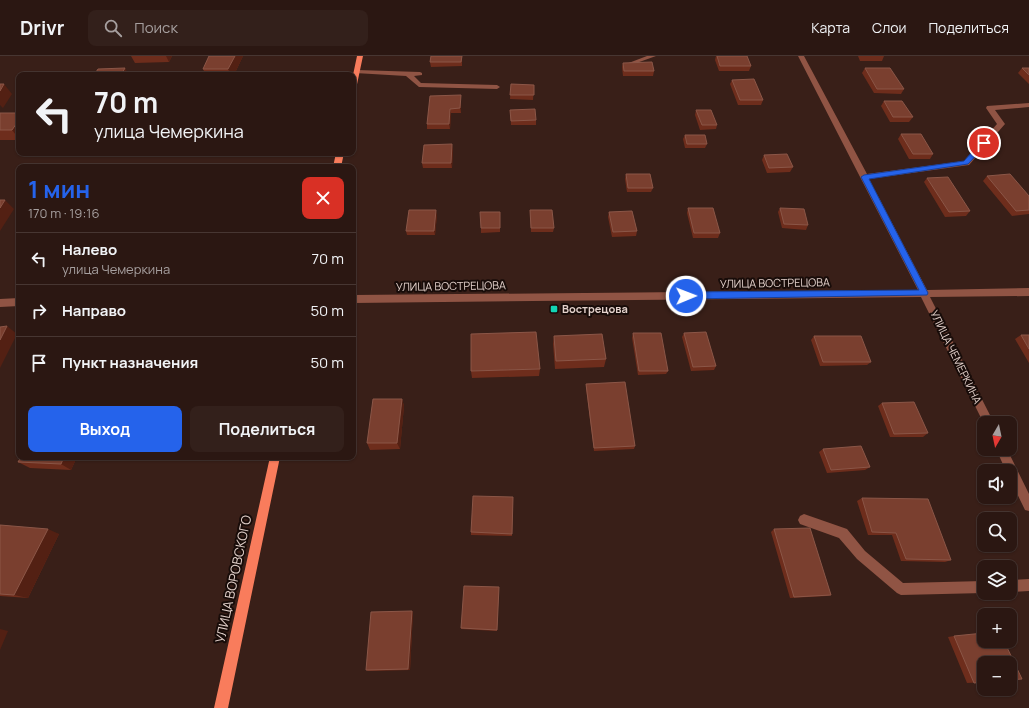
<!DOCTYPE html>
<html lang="ru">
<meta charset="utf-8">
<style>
:root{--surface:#2b1712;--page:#33201b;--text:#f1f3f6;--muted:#a69f9f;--line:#473632;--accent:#2563eb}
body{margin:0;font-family:Manrope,sans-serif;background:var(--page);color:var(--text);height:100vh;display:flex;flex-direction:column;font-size:15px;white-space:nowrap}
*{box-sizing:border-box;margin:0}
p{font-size:13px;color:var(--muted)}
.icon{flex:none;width:22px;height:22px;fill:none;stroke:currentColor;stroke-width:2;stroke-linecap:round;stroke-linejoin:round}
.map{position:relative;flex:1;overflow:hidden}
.side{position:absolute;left:16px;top:108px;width:340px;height:296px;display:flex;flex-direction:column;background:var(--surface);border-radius:8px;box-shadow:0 1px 3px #0004,0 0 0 1px var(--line)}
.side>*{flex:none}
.hud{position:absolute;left:16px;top:16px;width:340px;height:84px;border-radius:8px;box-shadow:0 1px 3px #0004,0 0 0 1px var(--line);background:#2b1712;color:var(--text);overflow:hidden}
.needle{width:26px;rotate:189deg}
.buttons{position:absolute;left:977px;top:360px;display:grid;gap:8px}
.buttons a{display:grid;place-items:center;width:40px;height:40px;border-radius:8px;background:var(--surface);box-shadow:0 1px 3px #0004,0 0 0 1px var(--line);font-size:20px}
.pin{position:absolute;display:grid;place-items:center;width:34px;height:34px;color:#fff;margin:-17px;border:2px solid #fff;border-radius:50%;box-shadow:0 1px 4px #0007}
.me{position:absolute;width:44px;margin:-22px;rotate:89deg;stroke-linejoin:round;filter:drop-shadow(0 0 3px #0008)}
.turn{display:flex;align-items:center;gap:14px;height:84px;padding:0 12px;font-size:18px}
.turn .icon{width:52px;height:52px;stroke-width:2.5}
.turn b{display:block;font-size:28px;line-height:34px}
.round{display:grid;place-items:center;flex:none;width:42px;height:42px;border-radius:8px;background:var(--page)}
.overview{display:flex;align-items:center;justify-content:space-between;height:68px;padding:0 12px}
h1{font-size:24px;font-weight:700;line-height:30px;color:var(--accent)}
.action{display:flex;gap:8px;margin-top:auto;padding:8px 12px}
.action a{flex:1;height:46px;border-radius:8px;background:var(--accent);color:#fff;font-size:16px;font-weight:700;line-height:46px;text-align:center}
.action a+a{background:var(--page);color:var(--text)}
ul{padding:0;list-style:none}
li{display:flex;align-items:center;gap:12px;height:52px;padding:0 12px;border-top:1px solid var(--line)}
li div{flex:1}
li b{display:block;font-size:15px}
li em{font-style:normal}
header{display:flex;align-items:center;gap:24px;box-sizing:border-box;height:56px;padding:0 20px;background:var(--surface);border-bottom:1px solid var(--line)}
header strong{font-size:19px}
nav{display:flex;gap:22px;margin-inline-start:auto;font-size:14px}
.search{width:280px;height:36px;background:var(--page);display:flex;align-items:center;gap:10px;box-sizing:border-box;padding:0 14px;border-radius:8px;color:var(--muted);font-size:15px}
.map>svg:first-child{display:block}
</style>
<header>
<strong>Drivr</strong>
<div class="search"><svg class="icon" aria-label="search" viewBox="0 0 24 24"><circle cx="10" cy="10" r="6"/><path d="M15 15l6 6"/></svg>Поиск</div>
<nav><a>Карта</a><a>Слои</a><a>Поделиться</a></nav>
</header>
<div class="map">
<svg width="1029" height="652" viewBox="0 0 1029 652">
<rect width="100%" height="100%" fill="#391f18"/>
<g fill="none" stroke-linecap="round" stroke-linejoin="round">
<path fill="#905444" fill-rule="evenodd" d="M647,0H656L631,9L626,8Z
M798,0H804L867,118L964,105L997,68L986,52L987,50L1029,47V51L995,54L1005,68L969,109L869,123L927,234L1029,232V240L930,241L994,367L984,368L921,241L353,247V239L918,234Z
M357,14L420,16L422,17V19L414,20L421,27L497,29L500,31L497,33L419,31L406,20L355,17L354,16Z
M19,242V250L0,251V243Z
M996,393H1007L1029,438V455L1025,454L1010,423V415H1006Z
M804,458L847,473L865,495L903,527L984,525V537L901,539L897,537L857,503L839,482L800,468L798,464L800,460Z
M1029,523V535L1010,536V524Z"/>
<path fill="#f97c5c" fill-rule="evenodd" d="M357,0H363L356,33L353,35V19Z
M336,97H344L341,111H333Z
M270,401H280L228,652H214Z"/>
</g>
<path fill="#6e2d1c" d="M131,0H172L169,6L135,7Z
M243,0L234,19H206L203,13Z
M431,0H462V10L431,11L430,6Z
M716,0H747L751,10L749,15H719L715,4Z
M858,0H884L882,5H860Z
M623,7L654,15L653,20H623L622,11Z
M865,12L904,33L901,38L874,37L862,17Z
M1022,12H1029V28L1018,17Z
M732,24L763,44L761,49H738L730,28Z
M511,28L534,29L533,44L510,43Z
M461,39V57H451L450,73H427V68Z
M884,45L913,61L909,66H890L881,50Z
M510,54L536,64V69H511Z
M696,54L717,69L716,73L700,74L695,59Z
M0,57H19V84H0Z
M901,78L933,98L930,103H909L898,83Z
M685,79L707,88L705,92H685L683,83Z
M453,93L452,112H423L422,107Z
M764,99L793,111L790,116L767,117L762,104Z
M626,118L653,132L651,136H627L625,123Z
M987,120L1029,140V158L1012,160L983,125Z
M927,122L970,155L966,160L945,161L924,126Z
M688,152L720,177L718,182H693L687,157Z
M780,152L808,169L806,174L782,172L778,156Z
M530,154L554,172L553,176H531Z
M500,156V176L481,177V172Z
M609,156L637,175L636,180L612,181L608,161Z
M437,159L435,179H407L406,175Z
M633,277L668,315L666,318L638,319L632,282Z
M684,277L716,310L714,314L691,315L682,281Z
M1021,279H1029V307L1015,283Z
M554,280L606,303L604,311L555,313L553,288Z
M814,280L871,306L867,309L820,310L811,284Z
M540,313L539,320L472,322L471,315Z
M586,328L635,390L634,393L594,395L586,332Z
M402,343L404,350L400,393L370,394L367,387Z
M882,347L928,377L923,381H890L878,350Z
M823,393L870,411L865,414L827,417L819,396Z
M77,401L71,414L30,412L18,406Z
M513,441L512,480L471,479V476Z
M862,442L951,504L945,506L901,505L892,479H868L857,445Z
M0,469L59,478L28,542L0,540Z
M774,473L831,539L827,540L790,542L771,476Z
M499,531L497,575L461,573V572Z
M413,556L410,614L368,615L366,614Z
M954,580L984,626L967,627L948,581Z"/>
<path fill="#532013" d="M166,0H172L169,6Z
M235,0H243L234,19H231L228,13Z
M125,12L129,19H121Z
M4,28L12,38L3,52L0,49V35Z
M461,39V57L460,52Z
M450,53L451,57L450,73L449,68Z
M19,64V83L12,74Z
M452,88L453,93L452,112L451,107Z
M5,144L14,153L0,175V152Z
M436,154L437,159L435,179L434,175Z
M7,270L17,278L0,312V284Z
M402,343L404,350L400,393L397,387Z
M64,401H77L71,414L61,408Z
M48,473L59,478L28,542L14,539Z
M412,555L413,556L410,614L408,613Z
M0,573L8,575L0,594Z"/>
<path fill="#7a3f2f" stroke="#8b5647" d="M209,0H235L228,13H203Z
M431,0H462L461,6H430Z
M717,0H747L751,10H720Z
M652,6L654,15H624L623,7Z
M125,12L121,19H94L98,13Z
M865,12H890L904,33H877Z
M1022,12H1029V19Z
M754,23L763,44H740L732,24Z
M0,28H4L0,35Z
M511,28L534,29V39H510Z
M461,39L460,52L450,53L449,68H427L430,40Z
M884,45H902L913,61H893Z
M535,53L536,64L511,65L510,54Z
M696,54H711L717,69H702Z
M0,57H19V64L12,74H0Z
M901,78H921L933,98H913Z
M685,79H705L707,88H687Z
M452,88L451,107H422L424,89Z
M787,98L793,111L769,112L764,99Z
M201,109L200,111H160L161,110Z
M626,118H650L653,132H628Z
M1010,118L1029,140V154L1016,155L987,120Z
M948,121L970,155L949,156L927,122Z
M0,144H5L0,152Z
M688,152H713L720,177H694Z
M780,152L804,153L808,169L784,168Z
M409,154H436L434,175H406Z
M530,154H552L554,172H531Z
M632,155L637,175L613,176L609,156Z
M480,156H500V172H481Z
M7,270L0,284V271Z
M536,276L540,313L471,315V278Z
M706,276L716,310L693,311L684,277Z
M633,277H661L668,315H639Z
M602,278L606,303L556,305L554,280Z
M1021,279H1029V293Z
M814,280H861L871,306H823Z
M625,326L635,390L594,392L586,328Z
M373,343H402L397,387H367Z
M914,346L928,377L894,378L882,347Z
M861,390L870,411L831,414L823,393Z
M21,401H64L61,408L18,406Z
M473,440L513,441L512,478L471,476Z
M862,442L928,443L951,504L906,503L896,477L872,476Z
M0,469L48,473L14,539L0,538Z
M810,472L831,539L794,541L774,473Z
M464,530L499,531L497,574L461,572Z
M412,555L408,613L366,614L371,556Z
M984,577V585H1004L1022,623L1010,624V607H984V626L974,627L954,580Z"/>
<path fill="#2563eb" stroke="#184099" d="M984,85L987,87L986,89L968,108L869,123L928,237L927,239L686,243L682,240L686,236L919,234L861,121L864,119L964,105L981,86Z"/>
<rect fill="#13d5b4" stroke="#180c09" stroke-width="1.5" x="550" y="249" width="8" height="8" rx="2"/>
<g text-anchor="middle" stroke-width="4" stroke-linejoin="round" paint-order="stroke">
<g font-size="11" fill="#e3d1cb" stroke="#180c09">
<text transform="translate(775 227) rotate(-1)" y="4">УЛИЦА ВОСТРЕЦОВА</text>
<text transform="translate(451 230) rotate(-1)" y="4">УЛИЦА ВОСТРЕЦОВА</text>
<text transform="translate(956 301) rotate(64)" y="4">УЛИЦА ЧЕМЕРКИНА</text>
</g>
<g font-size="11" font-weight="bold" fill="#e3d1cb" stroke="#180c09" text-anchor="start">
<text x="562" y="257">Вострецова</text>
</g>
<g font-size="13" fill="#e3d1cb" stroke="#180c09">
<text transform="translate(233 523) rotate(-78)" y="5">УЛИЦА ВОРОВСКОГО</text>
</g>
</g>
</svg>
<div class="buttons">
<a><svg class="needle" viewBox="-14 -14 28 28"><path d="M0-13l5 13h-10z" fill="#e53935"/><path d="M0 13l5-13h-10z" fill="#a69f9f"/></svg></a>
<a><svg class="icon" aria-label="sound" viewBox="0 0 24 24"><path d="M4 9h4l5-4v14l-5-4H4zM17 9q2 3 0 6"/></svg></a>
<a><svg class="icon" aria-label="search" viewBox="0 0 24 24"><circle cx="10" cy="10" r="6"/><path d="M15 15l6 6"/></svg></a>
<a><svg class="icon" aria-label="layers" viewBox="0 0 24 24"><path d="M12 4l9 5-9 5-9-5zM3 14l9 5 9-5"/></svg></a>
<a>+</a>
<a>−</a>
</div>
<div class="pin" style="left:984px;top:87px;background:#d93025"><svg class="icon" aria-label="arrive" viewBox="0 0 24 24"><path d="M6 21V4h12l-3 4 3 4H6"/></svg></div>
<svg class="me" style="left:686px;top:240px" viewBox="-20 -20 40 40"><circle r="17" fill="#2563eb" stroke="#fff" stroke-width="3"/><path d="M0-11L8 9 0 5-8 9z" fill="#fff"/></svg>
<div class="hud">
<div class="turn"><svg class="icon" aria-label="left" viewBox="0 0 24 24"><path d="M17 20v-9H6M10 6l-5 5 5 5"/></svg><div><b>70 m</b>улица Чемеркина</div></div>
</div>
<section class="side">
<div class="overview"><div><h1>1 мин</h1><p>170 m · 19:16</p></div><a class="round" style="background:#d93025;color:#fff"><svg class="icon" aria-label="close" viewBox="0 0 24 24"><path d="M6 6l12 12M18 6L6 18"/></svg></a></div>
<ul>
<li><svg class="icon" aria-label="left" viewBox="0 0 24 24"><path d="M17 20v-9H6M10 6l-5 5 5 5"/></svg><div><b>Налево</b><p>улица Чемеркина</p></div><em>70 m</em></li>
<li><svg class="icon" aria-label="right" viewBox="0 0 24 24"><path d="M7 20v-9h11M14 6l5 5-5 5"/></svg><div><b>Направо</b></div><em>50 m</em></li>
<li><svg class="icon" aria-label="arrive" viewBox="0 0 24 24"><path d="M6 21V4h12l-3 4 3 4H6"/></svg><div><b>Пункт назначения</b></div><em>50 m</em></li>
</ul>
<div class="action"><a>Выход</a><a>Поделиться</a></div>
</section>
</div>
